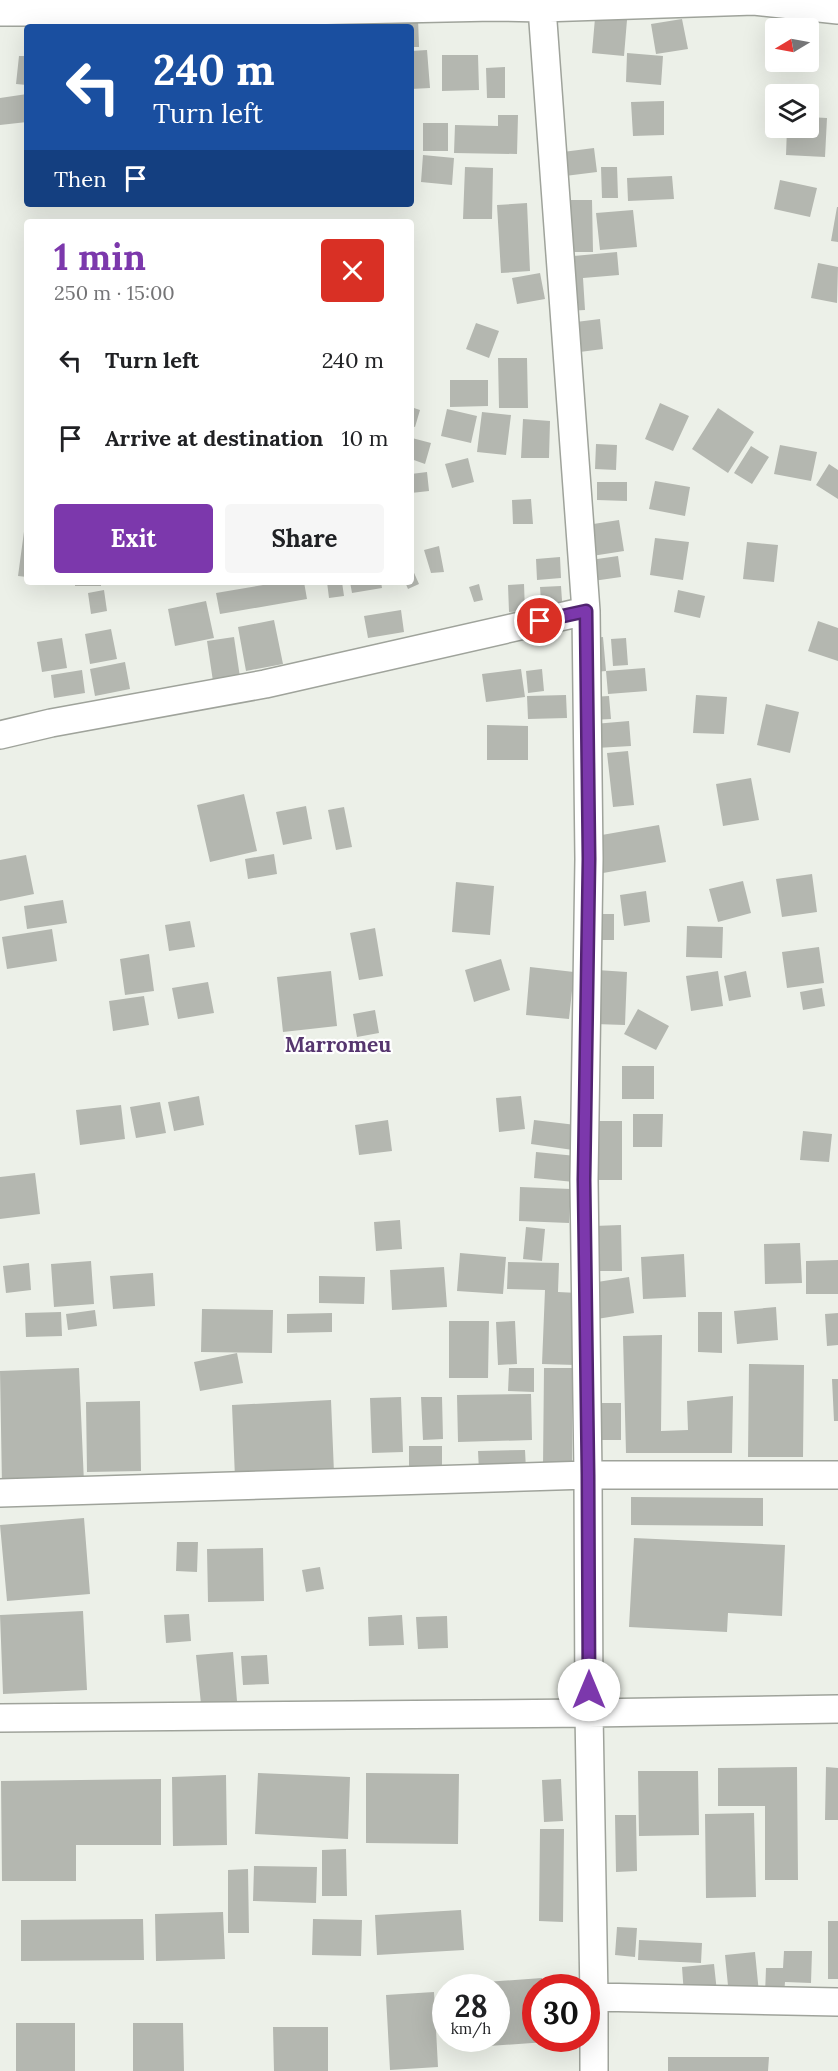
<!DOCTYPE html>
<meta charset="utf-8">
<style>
:root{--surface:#fff;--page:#f6f6f6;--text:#202124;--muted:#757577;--accent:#7c38ac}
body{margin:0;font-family:Lora,serif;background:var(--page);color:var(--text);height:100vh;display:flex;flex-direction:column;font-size:22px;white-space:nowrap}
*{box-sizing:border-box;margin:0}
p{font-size:20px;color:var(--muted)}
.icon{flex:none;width:33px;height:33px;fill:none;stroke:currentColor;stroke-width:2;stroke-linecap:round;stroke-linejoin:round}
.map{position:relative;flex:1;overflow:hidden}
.panel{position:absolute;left:24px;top:219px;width:390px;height:366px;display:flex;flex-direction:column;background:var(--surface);border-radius:6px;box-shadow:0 6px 24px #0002}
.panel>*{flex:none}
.hud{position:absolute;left:24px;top:24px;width:390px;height:183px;border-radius:6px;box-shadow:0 6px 24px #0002;background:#1a4fa0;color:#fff;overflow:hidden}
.needle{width:39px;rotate:260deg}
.buttons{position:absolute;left:765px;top:18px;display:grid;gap:12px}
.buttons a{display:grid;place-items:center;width:54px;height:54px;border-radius:6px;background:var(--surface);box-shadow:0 6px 24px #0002;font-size:30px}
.speed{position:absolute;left:432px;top:1974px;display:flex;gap:12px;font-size:30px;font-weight:700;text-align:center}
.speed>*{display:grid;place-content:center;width:78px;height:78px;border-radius:50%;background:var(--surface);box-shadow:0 6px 24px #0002;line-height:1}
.speed small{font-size:15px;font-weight:400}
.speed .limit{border:9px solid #d22;background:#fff;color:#111}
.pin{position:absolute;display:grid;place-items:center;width:51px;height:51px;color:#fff;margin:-26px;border:3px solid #fff;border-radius:50%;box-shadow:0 2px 6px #0007}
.me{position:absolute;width:66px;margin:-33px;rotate:0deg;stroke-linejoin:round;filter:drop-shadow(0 0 4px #0008)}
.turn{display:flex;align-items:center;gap:21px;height:126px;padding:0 30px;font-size:27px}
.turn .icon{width:78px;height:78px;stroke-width:2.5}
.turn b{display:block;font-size:42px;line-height:51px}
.then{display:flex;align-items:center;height:57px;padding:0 30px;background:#0003;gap:12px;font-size:22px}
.round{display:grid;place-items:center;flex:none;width:63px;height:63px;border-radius:6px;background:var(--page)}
.summary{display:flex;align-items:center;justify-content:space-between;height:102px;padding:0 30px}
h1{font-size:36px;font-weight:700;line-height:45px;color:var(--accent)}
.cta{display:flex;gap:12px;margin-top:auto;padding:12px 30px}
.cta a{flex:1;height:69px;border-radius:6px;background:var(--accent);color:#fff;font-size:24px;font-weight:700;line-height:69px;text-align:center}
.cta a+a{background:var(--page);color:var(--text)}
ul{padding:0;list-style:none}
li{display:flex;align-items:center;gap:18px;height:78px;padding:0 30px}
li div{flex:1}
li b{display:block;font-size:22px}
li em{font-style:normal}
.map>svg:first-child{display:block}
</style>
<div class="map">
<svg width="838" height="2071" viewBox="0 0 838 2071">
<rect width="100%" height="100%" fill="#ecf0e8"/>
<path fill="#b4b7b0" d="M379,16V27H355V19Z
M398,18H418L419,47H411V27H399Z
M595,18L627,20L624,56L592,53Z
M682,19L688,49L656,54L651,24Z
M427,50L430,88L411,89V51Z
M627,53L663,56L661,85L626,82Z
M442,55H478L479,90L442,91Z
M19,56H27V85L16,84Z
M505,67V98H487L486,68Z
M27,94V122L0,125V98Z
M664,101V135L633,136L631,102Z
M498,115H518L517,154L454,153L455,125L498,126Z
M808,117L827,118L825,157L786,155L787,128H808Z
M423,123H448V151H423Z
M594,148L597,172L557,177L555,153Z
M423,155L454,158L452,185L421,182Z
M465,167L493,168L492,219H463Z
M601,167H617L618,198H602Z
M672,176L674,199L628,201L627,178Z
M780,180L817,188L810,217L774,209Z
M567,200H592L593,252H567Z
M527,203L530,271L501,273L497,205Z
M837,207H838V242L831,241Z
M633,210L637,247L600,250L596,213Z
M617,252L619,275L583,278L585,310L568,311L563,257Z
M818,263L838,267L837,303L811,298Z
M540,273L545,299L517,304L512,278Z
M600,319L603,349L572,353L568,323Z
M476,323L499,331L489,358L466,349Z
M498,358H527L528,408H499Z
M450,380H488V406L450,407Z
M660,403L689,416L673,451L645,439Z
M411,407L420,410L415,427L411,426Z
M718,408L754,432L728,473L692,449Z
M447,409L477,416L471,443L441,436Z
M482,412L511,415L506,455L477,452Z
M523,419L550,421L549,458H521Z
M412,438L431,443L425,464L411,459Z
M596,444L617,445L616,470L595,469Z
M780,445L817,452L811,481L774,474Z
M751,446L769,457L752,484L734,473Z
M468,458L474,482L452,488L445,464Z
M829,464L838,470V499L816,485Z
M427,472L429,491L411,493V474Z
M655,481L690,487L685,516L649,509Z
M597,482H627V501L597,500Z
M531,499L533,524H513L512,500Z
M26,517H27V577L18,576Z
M619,520L624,551L592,556L587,525Z
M655,538L689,542L683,580L650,575Z
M747,542L778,545L774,582L743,579Z
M439,546L444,572L431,573L424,550Z
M618,556L621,577L593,581L590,560Z
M560,557L561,578L537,580L536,559Z
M411,566L419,584L408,589L405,582H411Z
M75,582H101V586H75Z
M281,582H304L307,599L220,614L216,593Z
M327,582H342L344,596L329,598Z
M350,582H381L382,588L352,593Z
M479,584L483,600L474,602L469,587Z
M524,584L525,611L509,612L508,585Z
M561,586L563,615H542L540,587Z
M104,590L107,611L91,614L88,593Z
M678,590L705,596L700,618L674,612Z
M206,601L214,638L175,646L168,609Z
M401,610L404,632L368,638L364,616Z
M274,620L283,664L246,671L238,627Z
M818,621L838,628V661L808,651Z
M111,629L117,659L90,664L85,634Z
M234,637L241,684L214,688L207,641Z
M603,637L606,671L594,672L591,638Z
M62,638L67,668L42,672L37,642Z
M626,638L628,665L613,666L611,639Z
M125,662L130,689L95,696L90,669Z
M645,668L647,691L608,694L606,671Z
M521,669L525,697L486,702L482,674Z
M542,669L544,691L528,693L526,671Z
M82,670L85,693L54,698L51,675Z
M566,695L567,718L528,719L527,696Z
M696,695L727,697L724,734L693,733Z
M609,696L611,719L591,720L590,697Z
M766,704L799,712L790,753L757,745Z
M629,721L631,746L596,748L594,724Z
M487,725L528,726V760H487Z
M628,751L634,805L613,807L607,753Z
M751,778L759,820L723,826L716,784Z
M244,794L257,851L210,862L197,805Z
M306,806L312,839L283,845L276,812Z
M344,807L352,847L336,850L328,810Z
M659,825L666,862L603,873L596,836Z
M274,854L277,874L248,879L245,859Z
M26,855L34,894L0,901V860Z
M812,874L817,912L782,917L776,879Z
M743,881L751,913L718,922L709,889Z
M456,882L494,886L490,935L452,932Z
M646,891L650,922L624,926L620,895Z
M63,900L67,923L27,929L24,906Z
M594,914H614V940H595Z
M190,921L195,947L169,951L165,925Z
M687,926L723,927L722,958L686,957Z
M375,928L383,976L359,980L350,933Z
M52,929L57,961L7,969L2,937Z
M819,947L824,983L787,988L782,952Z
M149,954L154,991L125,995L120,959Z
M501,959L510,990L474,1002L465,970Z
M530,967L574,972L569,1019L526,1015Z
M597,970L627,972L625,1025L595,1024Z
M331,971L337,1026L283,1032L277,977Z
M718,971L723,1006L691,1011L686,976Z
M746,971L751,997L729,1001L724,976Z
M208,982L214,1013L178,1019L172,988Z
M822,988L825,1006L803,1010L800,992Z
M144,996L149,1025L113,1031L109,1001Z
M638,1009L669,1026L656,1050L624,1034Z
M375,1010L379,1033L357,1037L353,1014Z
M622,1066H654V1099H622Z
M199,1096L204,1125L174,1131L168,1102Z
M521,1096L525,1129L499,1132L496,1098Z
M160,1102L166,1133L136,1138L130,1107Z
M121,1105L125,1139L80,1145L76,1110Z
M633,1114H663L662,1147H633Z
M388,1120L392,1151L359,1155L355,1125Z
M534,1120L576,1125L573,1150L531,1144Z
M593,1121H622V1180H593Z
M803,1131L832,1134L829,1162L800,1160Z
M536,1152L576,1156L574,1182L534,1178Z
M35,1173L40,1214L0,1219V1177Z
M520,1187L571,1189L569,1223L519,1221Z
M400,1220L402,1249L376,1251L374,1222Z
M621,1225L622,1271H595L594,1226Z
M526,1227L545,1229L542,1261L523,1259Z
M800,1243L802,1283L765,1284L764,1244Z
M460,1253L506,1257L503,1294L457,1291Z
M684,1254L686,1297L643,1299L641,1257Z
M838,1260V1294H806V1261Z
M91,1261L94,1304L54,1307L51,1264Z
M508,1262L559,1263L558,1292L578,1293L576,1365L542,1364L545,1290L507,1289Z
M29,1263L31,1290L6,1293L3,1266Z
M444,1267L447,1307L392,1310L390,1270Z
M153,1273L155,1306L113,1309L110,1276Z
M319,1276L365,1277L364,1304L319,1303Z
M629,1277L634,1313L597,1319L591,1283Z
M776,1307L778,1340L737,1344L734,1311Z
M202,1309L273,1310L272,1353L201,1352Z
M95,1310L97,1326L68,1330L66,1314Z
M61,1312L62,1336L26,1337L25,1313Z
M698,1312H722V1353L698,1352Z
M332,1313V1332L287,1333V1314Z
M838,1313V1345L827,1346L825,1314Z
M449,1321H489L488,1378H449Z
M515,1321L517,1364L498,1365L496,1322Z
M662,1335L661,1431L688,1430L687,1401L733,1396L732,1453H626L623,1336Z
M237,1353L243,1383L200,1391L194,1362Z
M749,1364L804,1365L803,1457H748Z
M79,1368L84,1483L2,1486L0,1371Z
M509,1368H534V1392L508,1391Z
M544,1368H572V1466H543Z
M832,1379H838V1421H834Z
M531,1394L532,1440L458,1442L457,1395Z
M401,1397L403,1452L372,1453L370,1398Z
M421,1397H442L443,1439L423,1440Z
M331,1400L334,1473L235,1478L232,1405Z
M140,1401L141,1471L87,1472L86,1402Z
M592,1403H621V1440H591Z
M409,1446H442V1472L409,1473Z
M525,1450L526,1470L479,1471L478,1451Z
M631,1497L763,1498V1526L631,1525Z
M84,1518L90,1594L7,1601L0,1525Z
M634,1538L785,1545L782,1616L728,1613L727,1632L629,1627Z
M177,1542H198L197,1572L176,1571Z
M263,1548L264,1601L208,1602L207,1549Z
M320,1567L324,1589L306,1592L302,1570Z
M83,1611L87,1690L3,1694L0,1615Z
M189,1614L191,1641L166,1643L164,1615Z
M402,1615L404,1645L369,1646L368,1617Z
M447,1616L448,1648L418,1649L416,1617Z
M233,1652L237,1701L201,1704L196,1655Z
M267,1655L269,1684L243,1685L241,1656Z
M797,1767L798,1880H765V1806H718V1768Z
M826,1767L838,1768V1820H825Z
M638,1771H698L699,1835L639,1836Z
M258,1773L350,1777L348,1839L255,1834Z
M366,1773L459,1774L458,1844L366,1843Z
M226,1775L227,1845L173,1846L172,1777Z
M161,1779V1845H76V1881H2L1,1781Z
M561,1779L563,1821L544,1822L542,1780Z
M754,1813L756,1897L706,1898L705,1814Z
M615,1815H636L637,1871L616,1872Z
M540,1829H564L563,1922L539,1921Z
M346,1849L347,1896H322V1850Z
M254,1866L317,1867L316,1903L253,1901Z
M248,1869L249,1933H228V1870Z
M461,1910L464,1950L377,1955L375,1915Z
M223,1912L225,1959L156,1961L155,1914Z
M143,1919L144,1960L21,1961V1920Z
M313,1919L362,1920L361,1956L312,1955Z
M828,1921H838V1979H828Z
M617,1927L637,1928L635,1957L615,1955Z
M639,1940L702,1943L701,1963L638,1960Z
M784,1951H812L811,1983L785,1982L784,1995L765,1994L766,1968H783Z
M755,1952L759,1993L729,1996L725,1955Z
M714,1964L717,1992L684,1995L682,1967Z
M542,1978V1988H536V2038H546V2042L489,2046V2038H496V1988H485V1982Z
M434,1992L438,2067L390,2070L386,1995Z
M16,2023H75V2071H16Z
M133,2023H183L184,2071H133Z
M273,2027H328V2071H274Z
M668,2057H769L768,2071H668Z"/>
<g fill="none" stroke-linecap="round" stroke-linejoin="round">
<g stroke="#9fa39b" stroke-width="30">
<path id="street" d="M542,8L586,611L589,859L584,1180L588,1475L589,1713L594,1997V2071
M0,12H254L494,7L542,8L754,1L838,10
M0,735L51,723L265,684L586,611
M0,1493L588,1475H838
M0,1718L589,1713L838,1709
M594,1997L838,2002"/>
</g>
<use href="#street" stroke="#fff" stroke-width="27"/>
</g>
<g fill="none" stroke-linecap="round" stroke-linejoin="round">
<g stroke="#512470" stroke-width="15">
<path id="route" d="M540,621L586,611L589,859L584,1180L588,1475L589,1690"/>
</g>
<use href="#route" stroke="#7c38ac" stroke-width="10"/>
</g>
<g text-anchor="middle" stroke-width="4.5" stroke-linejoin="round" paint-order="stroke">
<g font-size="21" font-weight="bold" fill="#56366f" stroke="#fff">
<text x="338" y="1052">Marromeu</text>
</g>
</g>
</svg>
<div class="buttons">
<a><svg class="needle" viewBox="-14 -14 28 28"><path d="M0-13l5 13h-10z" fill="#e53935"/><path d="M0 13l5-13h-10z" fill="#757577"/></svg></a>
<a><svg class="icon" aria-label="layers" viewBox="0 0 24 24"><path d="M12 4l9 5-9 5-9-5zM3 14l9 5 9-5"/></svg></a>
</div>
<div class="speed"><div>28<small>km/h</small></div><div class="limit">30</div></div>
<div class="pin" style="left:540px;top:621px;background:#d93025"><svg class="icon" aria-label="arrive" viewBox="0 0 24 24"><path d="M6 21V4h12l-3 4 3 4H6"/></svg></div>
<svg class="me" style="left:589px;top:1690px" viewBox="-20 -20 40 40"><circle r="19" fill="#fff"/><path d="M0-13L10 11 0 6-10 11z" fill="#7c38ac"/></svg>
<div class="hud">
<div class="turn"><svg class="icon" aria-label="left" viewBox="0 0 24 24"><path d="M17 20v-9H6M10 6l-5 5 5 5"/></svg><div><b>240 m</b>Turn left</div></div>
<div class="then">Then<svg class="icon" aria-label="arrive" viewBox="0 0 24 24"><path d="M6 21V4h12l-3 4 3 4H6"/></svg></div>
</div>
<section class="panel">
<div class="summary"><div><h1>1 min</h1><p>250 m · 15:00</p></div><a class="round" style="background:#d93025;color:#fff"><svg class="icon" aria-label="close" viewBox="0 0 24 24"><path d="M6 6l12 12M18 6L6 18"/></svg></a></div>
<ul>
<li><svg class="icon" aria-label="left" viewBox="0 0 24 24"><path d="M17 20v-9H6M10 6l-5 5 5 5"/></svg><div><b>Turn left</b></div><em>240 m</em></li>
<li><svg class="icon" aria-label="arrive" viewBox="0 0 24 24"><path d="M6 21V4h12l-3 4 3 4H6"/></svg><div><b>Arrive at destination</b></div><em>10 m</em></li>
</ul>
<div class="cta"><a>Exit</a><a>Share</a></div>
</section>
</div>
